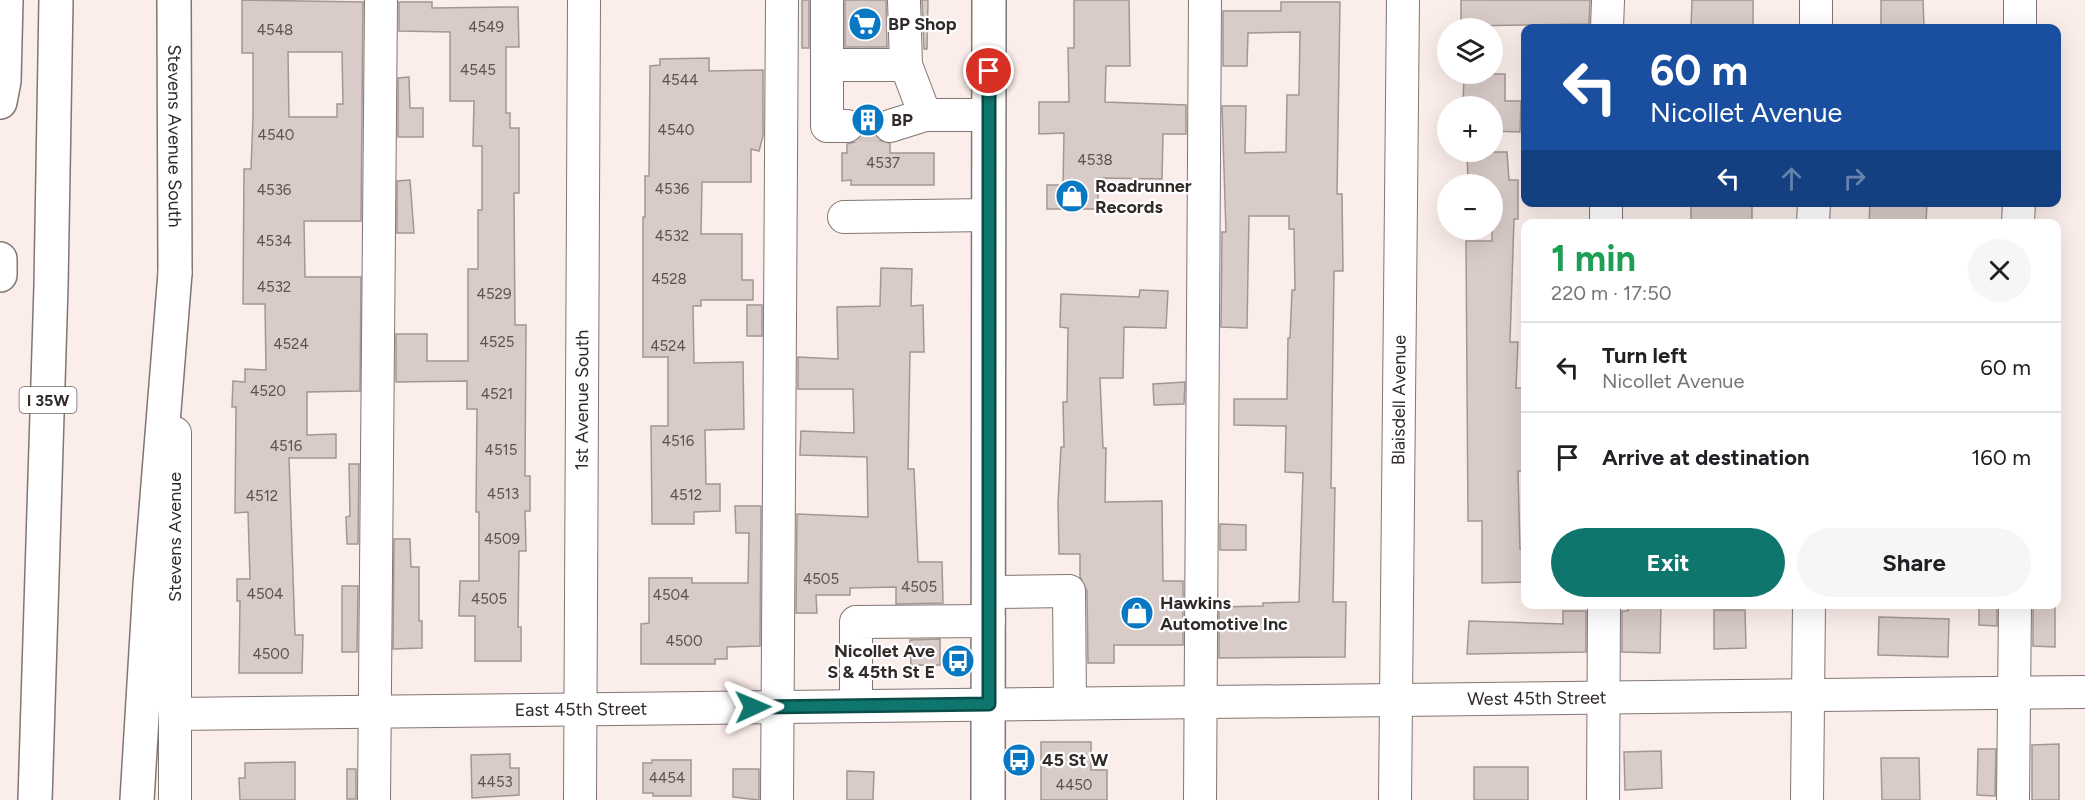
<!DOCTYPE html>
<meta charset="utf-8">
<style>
:root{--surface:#fff;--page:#f6f6f6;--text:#202124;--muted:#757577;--line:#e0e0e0;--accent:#0f766e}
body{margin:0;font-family:Figtree,sans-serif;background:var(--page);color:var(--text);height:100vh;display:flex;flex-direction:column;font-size:22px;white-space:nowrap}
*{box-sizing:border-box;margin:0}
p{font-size:20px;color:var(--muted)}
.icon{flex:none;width:33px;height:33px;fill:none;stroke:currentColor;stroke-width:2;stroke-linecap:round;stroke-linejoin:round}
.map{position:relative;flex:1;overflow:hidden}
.details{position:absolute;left:1521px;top:219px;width:540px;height:390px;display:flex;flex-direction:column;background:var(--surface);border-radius:12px;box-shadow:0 6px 24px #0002}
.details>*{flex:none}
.hud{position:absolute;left:1521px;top:24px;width:540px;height:183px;border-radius:12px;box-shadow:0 6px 24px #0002;background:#1a4fa0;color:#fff;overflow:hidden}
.controls{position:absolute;left:1437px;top:18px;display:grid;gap:12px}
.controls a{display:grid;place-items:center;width:66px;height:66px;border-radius:50%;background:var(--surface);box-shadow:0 6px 24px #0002;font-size:30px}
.pin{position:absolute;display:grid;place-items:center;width:51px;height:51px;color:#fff;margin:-26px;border:3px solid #fff;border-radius:50%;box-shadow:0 2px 6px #0007}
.me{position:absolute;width:66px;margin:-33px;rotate:89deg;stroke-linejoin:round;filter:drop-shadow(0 0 4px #0008)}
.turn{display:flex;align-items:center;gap:21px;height:126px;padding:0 30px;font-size:27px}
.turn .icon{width:78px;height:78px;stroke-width:2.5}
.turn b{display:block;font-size:42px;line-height:51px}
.lanes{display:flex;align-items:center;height:57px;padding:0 30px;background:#0003;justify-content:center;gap:30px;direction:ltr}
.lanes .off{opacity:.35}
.round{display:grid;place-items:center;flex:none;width:63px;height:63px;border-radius:32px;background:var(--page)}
.headline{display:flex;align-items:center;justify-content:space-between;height:102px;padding:0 30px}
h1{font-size:36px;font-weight:700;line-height:45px;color:#1e9e55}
.button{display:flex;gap:12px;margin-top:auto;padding:12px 30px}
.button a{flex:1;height:69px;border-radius:36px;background:var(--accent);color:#fff;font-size:24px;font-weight:700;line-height:69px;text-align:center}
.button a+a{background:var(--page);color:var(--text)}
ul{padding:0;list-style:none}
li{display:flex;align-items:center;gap:18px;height:90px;padding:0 30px;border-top:2px solid var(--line)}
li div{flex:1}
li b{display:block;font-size:22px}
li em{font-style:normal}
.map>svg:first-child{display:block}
</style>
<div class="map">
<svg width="2085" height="800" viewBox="0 0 2085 800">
<rect width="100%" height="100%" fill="#fbede9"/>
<path fill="#d9cbc7" stroke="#a49793" stroke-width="1.5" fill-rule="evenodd" d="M242,0L363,2L361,221H304L305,277H361L360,391L307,392V435L336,434V458H289L295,635H303L302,673H239L240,601H237V579H250L248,512L235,513L236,407H232L233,381L245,382V369L266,370L265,304H243L244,169H251L253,117V53H242ZM288,52H342L343,104H337V117H289Z
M802,0H809V48H802Z
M845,0H886L887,47H845Z
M922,0H928L927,49H924Z
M1074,0H1129L1130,66H1106L1105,102L1186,105V134H1163L1162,179L1098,178V209H1047V185H1063L1064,133L1039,134V102H1069L1068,48H1074Z
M1461,0H1590L1589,24L1461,26Z
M1692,0H1753V28H1691Z
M1881,0H1923L1924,28H1881Z
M399,2H432V8L518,7L519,47H506V113H510V128H519V193H514L515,325H526L525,476H530V511H525L526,551H519L518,627H521V661H475V616H459L460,581H479V512H476L477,409H467V381L396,382V334H427V361H468V269H478V210H482V146H473L474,101H450V32L399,31Z
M1281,2H1340L1337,194H1342L1343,271H1334L1331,488H1335L1333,602H1346L1345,657L1219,658V607L1263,606V603L1299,602L1303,473L1285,472L1286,426L1234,425V399H1287L1288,338H1290L1292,290H1295L1294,229H1289V216H1249L1247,328L1221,327L1222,232H1226L1222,106H1246L1245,153L1286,152L1287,95H1299L1300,32L1248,33L1247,66H1223V11H1281Z
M709,58V71L763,70V136L759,151L751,149V182H702L701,234H742V280H753V300H701V306H693L694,363L743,362L744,429L705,430L706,484H720V511L694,512V524H652L651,426H668V357H643V217H645V176H649L650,66L660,65V59Z
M1464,74H1505V101H1521L1520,132L1492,131V106H1463Z
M409,77L410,108H423V137H398V78Z
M859,113H878L873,122V132L878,140L890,143V153H934V185H851V180L842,181V153H847V144L855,142L862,135L865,127Z
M1467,152H1507L1509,180H1518V219H1514L1510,342H1518L1516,388H1525L1526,471H1518L1520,549H1526V582L1482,583V521H1468L1466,241H1492V184H1468Z
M410,180L414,233H397V181Z
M1691,202H1752V224H1691Z
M1870,202H1927L1926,224H1869Z
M881,268L912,269L911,306L923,305L924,352H910L908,469H914L918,562H942L943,603L896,604V587L850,588V595H816L817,613H796L797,514L868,517L867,457L800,455L801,431L854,433L853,389H798V357L838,359L837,307L880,306Z
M1140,290L1168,291L1166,328L1124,327L1123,378H1100L1103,448H1106L1105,502L1162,501L1163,581H1183V645H1114V663H1088L1087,591L1080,577V554H1059L1058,503L1061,447H1064L1063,402H1067L1068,328L1060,327L1061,294L1139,297Z
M747,305H762V336H747Z
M1185,382L1184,404L1154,405L1153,384Z
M349,464H359L358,544H347L346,517L350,516Z
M735,506H761L760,646L727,647V659H715V664H641V624L649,623V578H692V583H748L749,533H736Z
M1220,524L1246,525V550H1220Z
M394,539H410L411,567H419V621H422V648L393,649Z
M342,586H358L357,652H342Z
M1628,604H1661L1660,653L1622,652V611H1628Z
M1979,604H1997V626L1979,625Z
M2033,604H2055V647L2033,646Z
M1714,610H1745L1746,648L1714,649Z
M1563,611H1586V652L1467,654L1469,621L1563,624Z
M1879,617L1949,619L1948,657L1878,655Z
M940,639V665H911L910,640Z
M1041,742H1091V770H1107V800H1041Z
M2059,744V800H2032V745Z
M1978,749H1996L1995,796L1977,795Z
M1661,751L1662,788L1625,790L1624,752Z
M510,754V768H519V795L472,798L471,755Z
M1881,758H1919L1920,800H1882Z
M652,760H691V796H653V793H643V763H652Z
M295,762V800H240L239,778H245V763Z
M1474,767H1528V800H1474Z
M347,769H356V799H347Z
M733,769H759V800L733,797Z
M847,771L874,772L873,800H847Z"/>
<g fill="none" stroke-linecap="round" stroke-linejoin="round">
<path stroke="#d2c6c3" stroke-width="32" stroke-dasharray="32 16" stroke-linecap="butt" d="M847,126H890"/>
<g stroke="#827672" stroke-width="34">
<g id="minor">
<path d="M827,0V126H847"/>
<path d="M904,0L906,65L925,115"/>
<path d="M1607,28L1608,0"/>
<path d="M1816,28V0"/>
<path d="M2020,28V0"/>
<path d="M827,65H906"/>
<path d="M890,126L925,115H989"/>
<path d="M844,217L989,215"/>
<path d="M1606,224V202"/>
<path d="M1813,224L1814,202"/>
<path d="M2018,224L2019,202"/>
<path d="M989,592L1069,591L1070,702"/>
<path d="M856,706V622L989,621"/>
<path id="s1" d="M175,714L2085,692"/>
<path d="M175,800V433"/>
<path d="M374,800L381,0"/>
<path id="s2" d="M580,800L584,0"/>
<path d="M777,800L782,0"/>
<path d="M1200,800L1205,0"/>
<path id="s3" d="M1395,800L1403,0"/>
<path d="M1603,800L1604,604"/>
<path d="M1807,800L1809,604"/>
<path d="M2013,800L2015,604"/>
</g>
</g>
<g stroke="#827672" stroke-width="36">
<g id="major">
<path id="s4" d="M174,0L175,273"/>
<path d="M988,800L989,0"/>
</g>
</g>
<g stroke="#827672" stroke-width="36">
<path id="highway" d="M0,102L4,81L6,0
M0,259V275
M35,800L51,286L56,0
M137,800L150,585L175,273"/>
</g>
<use href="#minor" stroke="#fff" stroke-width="32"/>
<use href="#major" stroke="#fff" stroke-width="33"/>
<use href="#highway" stroke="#fff" stroke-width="33"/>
</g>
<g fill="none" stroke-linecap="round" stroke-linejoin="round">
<g stroke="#0a4d48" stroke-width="15">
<path id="route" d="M753,707L989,704V71"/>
</g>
<use href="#route" stroke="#0f766e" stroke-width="10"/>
</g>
<defs>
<g id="supermarket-disc" transform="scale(1.725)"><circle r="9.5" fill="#0978c2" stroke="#fff"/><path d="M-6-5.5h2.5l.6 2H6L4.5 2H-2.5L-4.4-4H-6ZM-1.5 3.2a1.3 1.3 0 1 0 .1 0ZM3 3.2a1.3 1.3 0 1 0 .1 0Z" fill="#fff"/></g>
<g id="building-disc" transform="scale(1.725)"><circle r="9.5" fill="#0978c2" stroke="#fff"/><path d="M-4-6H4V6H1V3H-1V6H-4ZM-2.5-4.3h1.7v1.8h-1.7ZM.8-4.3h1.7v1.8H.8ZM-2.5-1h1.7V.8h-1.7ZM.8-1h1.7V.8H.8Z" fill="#fff"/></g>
<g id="shop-disc" transform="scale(1.725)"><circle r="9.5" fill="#0978c2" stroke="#fff"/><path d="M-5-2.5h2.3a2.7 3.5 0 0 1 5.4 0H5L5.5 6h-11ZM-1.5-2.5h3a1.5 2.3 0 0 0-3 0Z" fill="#fff"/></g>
<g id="bus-disc" transform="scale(1.725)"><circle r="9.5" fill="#0978c2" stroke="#fff"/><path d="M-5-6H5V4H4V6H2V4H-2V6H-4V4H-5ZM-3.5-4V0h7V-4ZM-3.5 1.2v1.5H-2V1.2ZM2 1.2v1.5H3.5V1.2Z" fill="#fff"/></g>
</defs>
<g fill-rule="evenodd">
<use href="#supermarket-disc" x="865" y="24"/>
<use href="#building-disc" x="868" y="120"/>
<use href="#shop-disc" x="1072" y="196"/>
<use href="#shop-disc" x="1137" y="613"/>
<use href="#bus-disc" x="958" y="661"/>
<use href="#bus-disc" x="1019" y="760"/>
</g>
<g text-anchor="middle" stroke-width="4.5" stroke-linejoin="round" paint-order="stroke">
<g font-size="15" fill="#5a5350">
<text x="486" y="32">4549</text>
<text x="275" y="35">4548</text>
<text x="478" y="75">4545</text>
<text x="680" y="85">4544</text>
<text x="676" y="135">4540</text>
<text x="276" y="140">4540</text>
<text x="1095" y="165">4538</text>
<text x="883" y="168">4537</text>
<text x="672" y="194">4536</text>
<text x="274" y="195">4536</text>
<text x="672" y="241">4532</text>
<text x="274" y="246">4534</text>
<text x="669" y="284">4528</text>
<text x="274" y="292">4532</text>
<text x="494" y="299">4529</text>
<text x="497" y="347">4525</text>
<text x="291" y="349">4524</text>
<text x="668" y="351">4524</text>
<text x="268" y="396">4520</text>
<text x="497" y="399">4521</text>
<text x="678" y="446">4516</text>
<text x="286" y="451">4516</text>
<text x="501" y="455">4515</text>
<text x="503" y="499">4513</text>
<text x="686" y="500">4512</text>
<text x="262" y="501">4512</text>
<text x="502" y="544">4509</text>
<text x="821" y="584">4505</text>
<text x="919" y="592">4505</text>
<text x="265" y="599">4504</text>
<text x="671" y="600">4504</text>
<text x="489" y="604">4505</text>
<text x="684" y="646">4500</text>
<text x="271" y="659">4500</text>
<text x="667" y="783">4454</text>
<text x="495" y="787">4453</text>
<text x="1074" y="790">4450</text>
</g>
<rect fill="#fff" stroke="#6e6b69" stroke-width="1.5" x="19.5" y="387" width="57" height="26" rx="4.5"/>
<g font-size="16" font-weight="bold" fill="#302b29">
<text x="48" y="406">I 35W</text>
</g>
<g font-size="18" font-weight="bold" fill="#302b29" stroke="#fff" text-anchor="start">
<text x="888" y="30">BP Shop</text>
<text x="891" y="126">BP</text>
<text x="1095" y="192">Roadrunner<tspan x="1095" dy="21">Records</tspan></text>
<text x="1160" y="609">Hawkins<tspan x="1160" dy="21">Automotive Inc</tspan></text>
<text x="935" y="657" text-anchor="end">Nicollet Ave<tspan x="935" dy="21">S &amp; 45th St E</tspan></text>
<text x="1042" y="766">45 St W</text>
</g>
<g font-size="18" fill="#302b29" stroke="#fff">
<text dy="6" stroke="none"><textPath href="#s4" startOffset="136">Stevens Avenue South</textPath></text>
<text dy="6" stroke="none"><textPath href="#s2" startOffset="400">1st Avenue South</textPath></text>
<text dy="6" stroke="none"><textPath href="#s3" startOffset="400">Blaisdell Avenue</textPath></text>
<text transform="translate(175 537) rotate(-90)" y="6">Stevens Avenue</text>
<text dy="6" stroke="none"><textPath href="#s1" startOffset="1362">West 45th Street</textPath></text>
<text dy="6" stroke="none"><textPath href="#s1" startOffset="406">East 45th Street</textPath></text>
</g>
</g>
</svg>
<div class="controls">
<a><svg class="icon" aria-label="layers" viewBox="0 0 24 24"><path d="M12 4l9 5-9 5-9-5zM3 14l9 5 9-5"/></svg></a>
<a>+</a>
<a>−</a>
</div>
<div class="pin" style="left:989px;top:71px;background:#d93025"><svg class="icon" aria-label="arrive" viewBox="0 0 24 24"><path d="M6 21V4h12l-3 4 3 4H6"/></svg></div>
<svg class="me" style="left:753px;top:707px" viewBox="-20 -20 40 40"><path d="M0-17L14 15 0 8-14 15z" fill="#0f766e" stroke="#fff" stroke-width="4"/></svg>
<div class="hud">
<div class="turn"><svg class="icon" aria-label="left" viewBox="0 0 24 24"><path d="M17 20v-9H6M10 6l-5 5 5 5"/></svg><div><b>60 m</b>Nicollet Avenue</div></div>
<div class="lanes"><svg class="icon" aria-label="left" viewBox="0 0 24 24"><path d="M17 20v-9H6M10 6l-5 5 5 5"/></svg><svg class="icon off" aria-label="ahead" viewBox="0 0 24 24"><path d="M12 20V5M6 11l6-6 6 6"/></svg><svg class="icon off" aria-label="right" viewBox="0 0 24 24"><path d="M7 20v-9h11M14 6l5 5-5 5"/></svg></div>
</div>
<section class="details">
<div class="headline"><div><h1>1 min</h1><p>220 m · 17:50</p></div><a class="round"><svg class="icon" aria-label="close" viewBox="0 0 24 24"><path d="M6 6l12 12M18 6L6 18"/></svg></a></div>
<ul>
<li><svg class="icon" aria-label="left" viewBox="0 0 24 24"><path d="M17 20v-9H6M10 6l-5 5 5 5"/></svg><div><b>Turn left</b><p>Nicollet Avenue</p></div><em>60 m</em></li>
<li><svg class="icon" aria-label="arrive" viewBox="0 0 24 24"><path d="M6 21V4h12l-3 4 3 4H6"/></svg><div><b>Arrive at destination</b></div><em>160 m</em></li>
</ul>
<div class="button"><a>Exit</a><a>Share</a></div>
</section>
</div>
